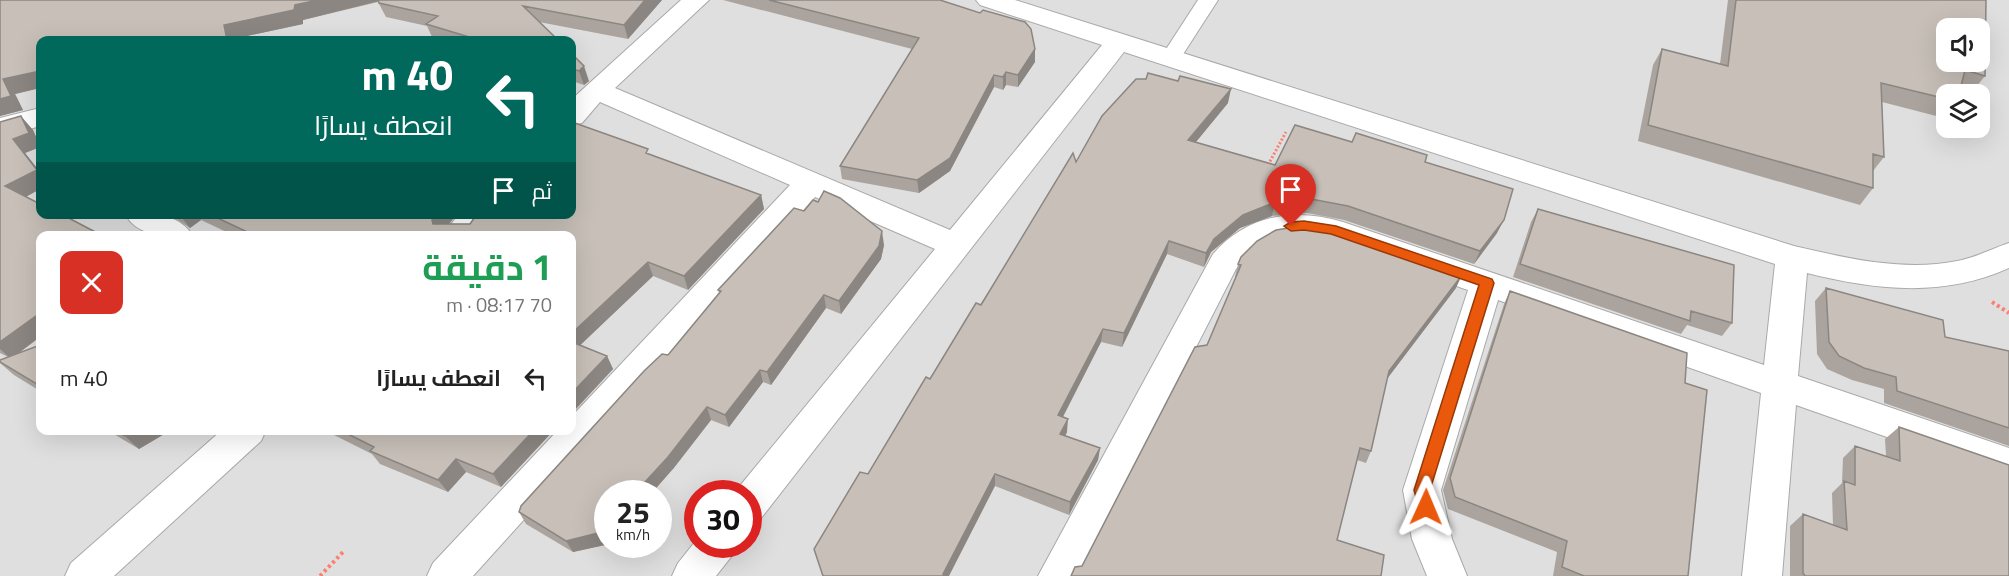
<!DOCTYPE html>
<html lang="ar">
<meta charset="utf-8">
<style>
:root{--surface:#fff;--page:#f2f2f2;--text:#222;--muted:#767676}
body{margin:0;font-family:"Titillium Web",Cairo,sans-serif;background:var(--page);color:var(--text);direction:rtl;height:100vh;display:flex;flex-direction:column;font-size:22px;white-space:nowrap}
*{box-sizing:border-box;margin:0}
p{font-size:20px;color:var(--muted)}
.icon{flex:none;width:33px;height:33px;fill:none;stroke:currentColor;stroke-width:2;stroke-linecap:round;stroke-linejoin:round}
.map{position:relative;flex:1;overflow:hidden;direction:ltr}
.details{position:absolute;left:36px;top:231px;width:540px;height:204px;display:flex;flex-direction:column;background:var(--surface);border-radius:12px;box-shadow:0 6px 24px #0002;direction:rtl}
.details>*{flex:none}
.hud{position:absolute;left:36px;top:36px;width:540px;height:183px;border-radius:12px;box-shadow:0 6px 24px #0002;direction:rtl;background:#00695c;color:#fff;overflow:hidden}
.tools{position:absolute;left:1936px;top:18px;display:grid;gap:12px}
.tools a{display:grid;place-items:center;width:54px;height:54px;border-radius:12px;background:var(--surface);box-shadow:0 6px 24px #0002;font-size:30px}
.speed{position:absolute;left:594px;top:480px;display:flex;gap:12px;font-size:30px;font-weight:700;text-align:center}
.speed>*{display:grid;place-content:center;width:78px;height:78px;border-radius:50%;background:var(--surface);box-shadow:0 6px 24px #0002;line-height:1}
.speed small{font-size:15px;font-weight:400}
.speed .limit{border:9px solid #d22;background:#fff;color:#111}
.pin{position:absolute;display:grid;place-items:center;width:51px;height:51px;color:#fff;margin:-62px -26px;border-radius:50% 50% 50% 0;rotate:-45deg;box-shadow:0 0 6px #0007}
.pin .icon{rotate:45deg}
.me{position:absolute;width:66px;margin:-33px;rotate:1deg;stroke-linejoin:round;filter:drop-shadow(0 0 4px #0008)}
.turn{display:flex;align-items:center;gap:21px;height:126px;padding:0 24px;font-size:27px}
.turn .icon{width:78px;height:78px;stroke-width:2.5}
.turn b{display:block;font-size:42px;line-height:51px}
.then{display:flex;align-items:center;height:57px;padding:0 24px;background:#0003;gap:12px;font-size:22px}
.round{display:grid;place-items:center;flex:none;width:63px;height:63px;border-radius:12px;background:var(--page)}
.overview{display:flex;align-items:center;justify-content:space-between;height:102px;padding:0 24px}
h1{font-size:36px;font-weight:700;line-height:45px;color:#1e9e55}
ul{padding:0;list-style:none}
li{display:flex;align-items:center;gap:18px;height:90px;padding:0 24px}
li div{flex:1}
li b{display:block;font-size:22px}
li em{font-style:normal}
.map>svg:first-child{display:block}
</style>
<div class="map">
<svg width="2009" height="576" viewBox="0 0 2009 576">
<rect width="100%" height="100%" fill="#f2efe9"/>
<path fill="#e0dfdf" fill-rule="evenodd" d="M0,0H2009V576H0ZM1947,28H1980V62H1947ZM40,40H572V214H40ZM1947,94H1980V128H1947ZM40,236H572V430H40ZM608,494H658V544H608ZM698,494H748V544H698Z"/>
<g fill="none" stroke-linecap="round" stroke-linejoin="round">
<g stroke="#a9a9a9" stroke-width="2">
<path id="service" d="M1198,0H1218L1178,62L1171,63L1164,62L1161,57Z"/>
</g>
<g stroke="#a9a9a9" stroke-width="2">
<path id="minor" d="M681,0H709L615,88L950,230L1102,45L980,5L976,0H1015L1794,246C1846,258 1903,272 1957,261C1975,258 1991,249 2009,243V268C1943,298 1875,290 1807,273L1798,376L2009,448V480L1796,405L1782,576H1742L1761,393L1498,300L1441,490L1452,539L1467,576H1427L1412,539L1403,490L1468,290C1422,274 1317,226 1272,241C1257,246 1246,258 1236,269L1079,576H1038L1213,254C1247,215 1294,207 1343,222L1764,365L1775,264L1124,52L762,517L748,522V494L734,493L935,249L815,197L473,576H427L433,563L558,430H572V416L790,185L600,102L582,123L572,125V99Z
M40,108V126L0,138V118Z
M125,214C149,214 178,211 193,236C168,236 139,239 125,214Z
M459,214H493L477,236H442Z
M222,430H266L261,441L114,576H65L71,563Z
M698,538V544H737L731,557L716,576H672L678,563Z"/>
</g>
<path stroke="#fa8072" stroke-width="3" stroke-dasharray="2 2" stroke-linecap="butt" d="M1268,165L1286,132"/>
<path stroke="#fa8072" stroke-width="4" stroke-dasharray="3 3" stroke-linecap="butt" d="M1992,302L2009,313
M320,576L344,551"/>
<use href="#service" fill="#fff" fill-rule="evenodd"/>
<use href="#minor" fill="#fff" fill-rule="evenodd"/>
</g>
<path fill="#aba49e" d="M0,0H662L628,39L539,22L558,40H439L433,39L427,26L386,17L378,2L303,20V24L233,39L234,40H40V88L15,94L23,110L0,116Z
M723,0H940L1035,49V62L1018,87L1006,85L1003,90L994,87L950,171L919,193L842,179L840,166L912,49Z
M1728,0H1986L1985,76L1972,92L1960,89L1947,94V114L1944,118L1882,102L1884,157L1873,171V188L1860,205L1638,141L1653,65L1662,49L1720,64Z
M572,54L589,81L584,85L572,81Z
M1228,103L1196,142L1275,165L1352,142L1425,162L1497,233L1474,264L1344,220L1307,213L1272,216L1240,228L1211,252L1204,267L1167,254L1122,347L1101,342L1063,417L1067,432L1065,436L1100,448L1098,460L1069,515L995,486L868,474L930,379L1076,162Z
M0,122L33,130L40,146V147L25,153L40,172V189L26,197L19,353L40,345V391L14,375L0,363V360L8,357L0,353Z
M649,154L761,195L764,209L688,290L653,276L580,345L607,356L613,369L572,413V236H235L201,220L190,228L172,216L163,214H457L449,224H470Z
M1538,209L1732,323L1722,336L1687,325L1681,334L1513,277L1531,222Z
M884,245L881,259L841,314L826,308L771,385L763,382L729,427L711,420L673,469L608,494V542L605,545L573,552L526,524L519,512L668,355L719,293L718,290Z
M1238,264L1456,288L1387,379L1371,451L1366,463L1357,460L1337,540L1082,566L1207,345L1236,277H1235Z
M1826,288L1945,337L2009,351V446L1884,403V389L1852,380L1827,369L1817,354L1815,301Z
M1510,291L1685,383L1688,576H1553L1557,552L1448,509L1443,490L1504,304Z
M1899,427L2009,576H1790V526L1803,514L1833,525L1832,493L1842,483L1843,458L1855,446L1886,456L1885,439Z
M107,430H171L139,449Z
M324,430H554L501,487L466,472L448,492L380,464L372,454Z"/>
<path fill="#8b8681" d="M318,0H383L303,20V24L233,39L234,40H227L224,25L295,5Z
M645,0H662L628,39L624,25Z
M1035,49V62L1018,87V75Z
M584,66L589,81L584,85L579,71Z
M40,71V88L15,94L23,110L0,116V99L3,79Z
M1006,72V85L1003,90V77Z
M994,75V87L950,171L919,193L917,180Z
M1231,89L1228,103L1186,154L1188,140Z
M21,116L33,130L40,146V147L25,153L40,172V189L18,201L5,186L13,139Z
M761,195L764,209L688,290L684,276Z
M1275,202L1272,216L1240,228L1211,252L1204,267L1206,253L1214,239L1243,215Z
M179,214H197L201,220L190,228Z
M437,214H457L440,235L433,224L432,220Z
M1504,220L1497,233L1474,264L1480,251Z
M882,231L884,245L881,259L841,314L839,301Z
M1169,241L1167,254L1122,347L1124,333Z
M648,262L653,276L572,353V333Z
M1462,275L1456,288L1383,384L1389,371Z
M824,295L826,308L771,385L767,372Z
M40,313V337L11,359L0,349V342Z
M1103,329L1101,342L1057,428L1058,415Z
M607,356L613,369L572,413V393Z
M760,370L763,382L729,427L725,415Z
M707,407L711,420L673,469L651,494H634Z
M1068,419L1067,432L1060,447V434Z
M135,430H171L139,449L125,436Z
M534,430H554L501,487L493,474Z
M1100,448L1098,460L1069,515L1070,502Z
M456,459L466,472L448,492L438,480Z
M995,474V486L949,576H943V574Z
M608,523V542L605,545L573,552L566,541Z"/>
<path fill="#c7bfb8" stroke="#8b8681" stroke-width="1.5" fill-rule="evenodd" d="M0,0H318L295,5L294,10L224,25L227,40H40V71L3,79L11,96L0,99Z
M378,0H645L624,25L523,6L558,40H479L426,24L438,16L379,3Z
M769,0H940L980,13L983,10L1025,22L1031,29L1035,49L1018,75L1006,72L1003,77L994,75L950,158L917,180L840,166L919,38Z
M1736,0H1986L1985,76L1965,70L1959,94H1947V99L1881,83L1884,157L1873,154V188L1648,125L1662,49L1728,66ZM1947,28H1980V62H1947Z
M572,54L584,66L579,71L572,69Z
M1148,73L1178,81L1180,76L1231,89L1188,140L1275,165L1295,125L1352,142L1356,133L1427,155L1425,162L1513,189L1504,220L1480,251L1348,206L1311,199L1275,202L1243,215L1214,239L1206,253L1169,241L1124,333L1103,329L1058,415L1068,419L1060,434L1100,448L1070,502L995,474L943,574L945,576H823L814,549L860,472L868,474L926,377L930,379L976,303L981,305L1073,153L1076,162L1102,116L1136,79H1146Z
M21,116L29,133L13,139L37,170L5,186L40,204V214H61L103,236H40V313L0,342V122Z
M572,122L648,149L646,153L761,195L684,276L648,262L572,333V236H256L209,214H437L432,220L433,224H470L477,214H572Z
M824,191L840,198L882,231L879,246L839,301L824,295L767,372L760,370L725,415L707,407L668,457L634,494H608V523L598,533L566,541L519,512L521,506L644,371L662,354L668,355L721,291L718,290L794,208L804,211L813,200L818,202Z
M1538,209L1734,265L1732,323L1691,311L1690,321L1520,264Z
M1295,227L1319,229L1374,243L1462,275L1389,371L1371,451L1360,448L1337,540L1384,555L1381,576H1071L1075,567L1082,566L1195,347L1207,345L1241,265L1238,264L1241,257L1257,241L1276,230Z
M1826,288L1943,320L1945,337L2009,351V428L1897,391L1896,377L1864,368L1839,356L1829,342Z
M1510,291L1687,353L1685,383L1707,390L1688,576H1584L1562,567L1567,541L1455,497L1450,478Z
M572,342L607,356L572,393Z
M40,345V386L0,362V360Z
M1899,427L2009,465V576H1805L1803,573V514L1847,530L1844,481L1855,485V446L1900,461Z
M115,430H135L125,436Z
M340,430H534L493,474L456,459L438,480L370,451L374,447Z"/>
<path fill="#ea580c" stroke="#983908" stroke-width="1.5" d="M1304,221L1336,226L1492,279L1494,283L1430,490L1434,507L1431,512L1426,514L1420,512L1414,490L1479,285L1331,234L1304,230L1291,231L1284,226L1291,222Z"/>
</svg>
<div class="tools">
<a><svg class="icon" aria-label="sound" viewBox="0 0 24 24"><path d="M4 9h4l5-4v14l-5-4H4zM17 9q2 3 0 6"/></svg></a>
<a><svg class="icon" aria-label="layers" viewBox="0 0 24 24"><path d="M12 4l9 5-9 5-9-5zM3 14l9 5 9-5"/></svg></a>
</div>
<div class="speed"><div>25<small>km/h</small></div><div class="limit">30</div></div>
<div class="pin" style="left:1291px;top:226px;background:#d93025"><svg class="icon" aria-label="arrive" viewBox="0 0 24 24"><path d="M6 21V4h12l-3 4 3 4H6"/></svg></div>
<svg class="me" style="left:1426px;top:507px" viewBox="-20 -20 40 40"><path d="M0-17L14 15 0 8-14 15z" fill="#ea580c" stroke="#fff" stroke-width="4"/></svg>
<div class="hud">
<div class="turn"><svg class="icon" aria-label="left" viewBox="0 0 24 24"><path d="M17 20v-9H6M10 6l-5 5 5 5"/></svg><div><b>40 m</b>انعطف يسارًا</div></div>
<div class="then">ثم<svg class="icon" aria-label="arrive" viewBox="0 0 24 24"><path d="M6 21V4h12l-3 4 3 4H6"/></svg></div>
</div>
<section class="details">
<div class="overview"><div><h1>1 دقيقة</h1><p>70 m · 08:17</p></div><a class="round" style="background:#d93025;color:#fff"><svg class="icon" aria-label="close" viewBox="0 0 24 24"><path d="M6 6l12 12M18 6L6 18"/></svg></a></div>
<ul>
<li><svg class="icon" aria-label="left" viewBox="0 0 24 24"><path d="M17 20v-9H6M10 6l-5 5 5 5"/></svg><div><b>انعطف يسارًا</b></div><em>40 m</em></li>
</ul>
</section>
</div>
